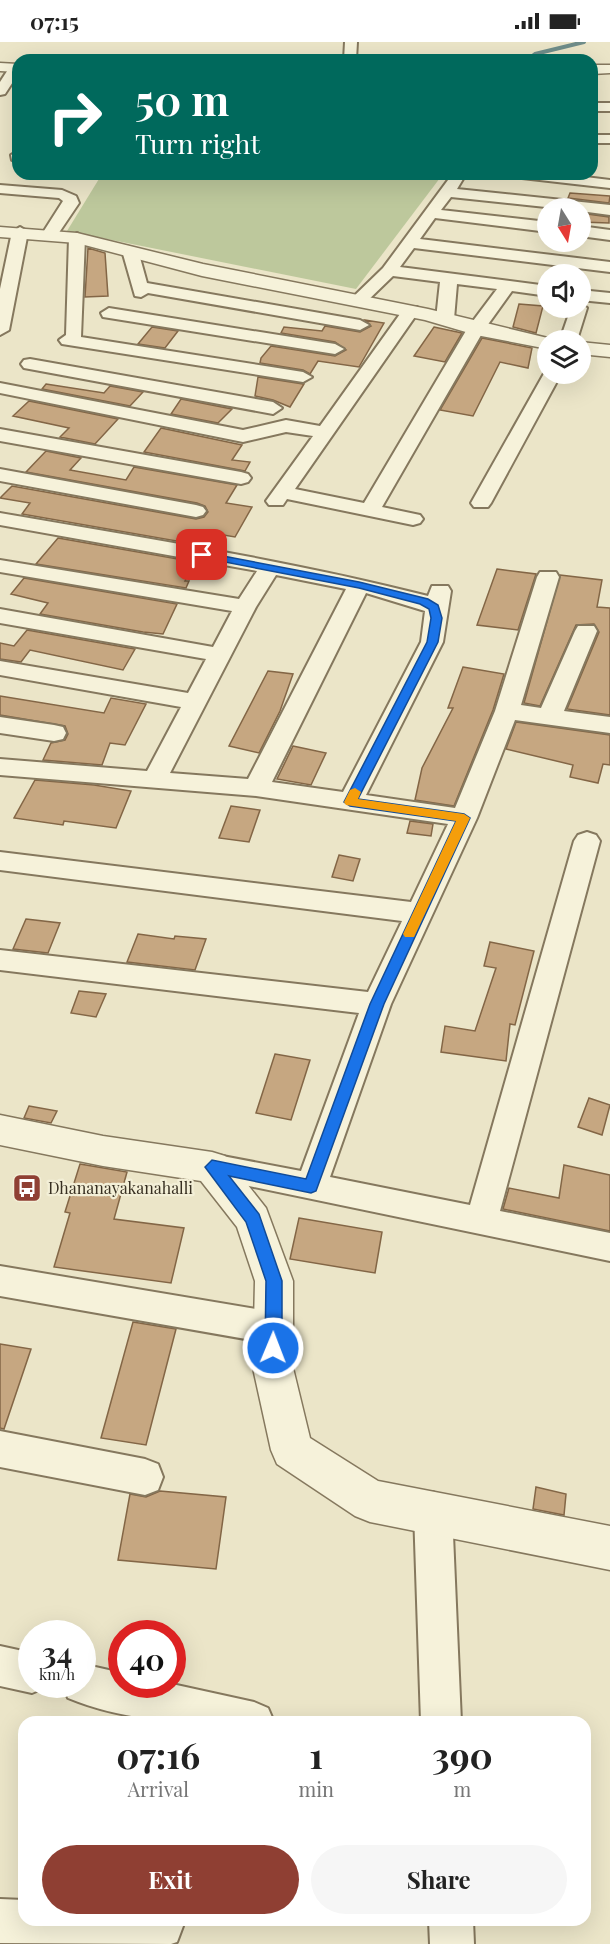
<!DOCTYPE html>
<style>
:root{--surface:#fff;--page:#f6f6f6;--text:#222;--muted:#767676;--accent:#8f3f33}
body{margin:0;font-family:"Playfair Display",serif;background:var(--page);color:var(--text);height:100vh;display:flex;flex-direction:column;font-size:22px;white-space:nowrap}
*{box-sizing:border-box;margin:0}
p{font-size:20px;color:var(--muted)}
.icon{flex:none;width:33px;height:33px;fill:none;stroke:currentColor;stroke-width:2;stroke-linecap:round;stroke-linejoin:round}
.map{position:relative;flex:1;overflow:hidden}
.details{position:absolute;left:18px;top:1674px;width:573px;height:210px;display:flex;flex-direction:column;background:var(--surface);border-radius:18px;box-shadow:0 6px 24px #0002}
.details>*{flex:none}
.guide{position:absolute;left:12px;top:12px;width:586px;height:126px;border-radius:18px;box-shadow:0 6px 24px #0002;background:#00695c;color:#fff;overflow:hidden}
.needle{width:39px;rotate:169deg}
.buttons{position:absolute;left:537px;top:156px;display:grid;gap:12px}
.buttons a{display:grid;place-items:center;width:54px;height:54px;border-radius:50%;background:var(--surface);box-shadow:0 6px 24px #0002;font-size:30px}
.speed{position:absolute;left:18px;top:1578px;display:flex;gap:12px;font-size:30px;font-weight:700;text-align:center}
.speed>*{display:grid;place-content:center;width:78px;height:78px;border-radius:50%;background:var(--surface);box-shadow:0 6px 24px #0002;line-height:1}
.speed small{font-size:15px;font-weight:400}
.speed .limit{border:9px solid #d22;background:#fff;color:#111}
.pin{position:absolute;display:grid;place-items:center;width:51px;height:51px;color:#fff;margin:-26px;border-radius:12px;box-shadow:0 3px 9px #0006}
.me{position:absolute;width:66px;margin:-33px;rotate:1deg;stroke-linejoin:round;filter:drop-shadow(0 0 4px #0008)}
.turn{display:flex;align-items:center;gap:21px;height:126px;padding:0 24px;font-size:27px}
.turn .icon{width:78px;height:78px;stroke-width:2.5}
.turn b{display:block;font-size:42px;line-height:51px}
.eta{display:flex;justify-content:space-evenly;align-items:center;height:102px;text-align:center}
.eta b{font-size:36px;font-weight:700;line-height:42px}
.button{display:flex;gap:12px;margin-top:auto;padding:12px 24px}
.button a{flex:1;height:69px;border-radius:36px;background:var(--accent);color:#fff;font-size:24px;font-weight:700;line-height:69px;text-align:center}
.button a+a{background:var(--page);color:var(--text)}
.status{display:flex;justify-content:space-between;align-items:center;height:42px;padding:0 30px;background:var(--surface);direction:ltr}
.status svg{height:16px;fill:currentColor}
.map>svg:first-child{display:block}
</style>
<div class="status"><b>07:15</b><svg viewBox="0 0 49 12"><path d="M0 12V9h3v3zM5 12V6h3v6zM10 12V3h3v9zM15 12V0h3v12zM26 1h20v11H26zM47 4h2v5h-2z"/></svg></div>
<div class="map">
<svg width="610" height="1902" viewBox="0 0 610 1902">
<rect width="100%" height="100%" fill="#ebe5c8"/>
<path fill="#bdc89c" d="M102,132H443L356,247L67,189Z"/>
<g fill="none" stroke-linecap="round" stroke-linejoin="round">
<path stroke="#6f8d8a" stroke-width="4" d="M527,18L535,12L584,0"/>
</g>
<path fill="#c6a781" stroke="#836646" stroke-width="1.5" d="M570,151L610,154L609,161L568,156Z
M580,171L609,175V181L580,180Z
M88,206L105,211L108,254L85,255Z
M519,262L543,264L536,291L513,285Z
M365,278L384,281L359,325L318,319L310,332L303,328L260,321L261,316L271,304L335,314L346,308L335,300L281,291L284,285L322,289L325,284L360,290L371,284Z
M152,285L178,289L165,306L138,302Z
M434,285L462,291L445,320L414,314Z
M482,296L532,306L528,326L500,320L473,374L440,368Z
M258,335L303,342H304L290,365L273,358L255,354Z
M46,342L104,351L110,344L143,350L130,364L42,347Z
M181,357L232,367L218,381L171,372Z
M29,359L118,377L95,402L60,395L69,386L13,374Z
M161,386L242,403L232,418L250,420L245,429L144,410Z
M46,409L81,416L70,428L126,438L134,425L237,443L226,461L252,465L235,495L212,491L205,504L22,472L30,461L0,456L12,444L196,477L204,475L208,470L205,464L197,461L26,430Z
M58,496L195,520L185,539H189L186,546L36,522Z
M497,527L536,532L518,588L477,583Z
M560,533L602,538L597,565L610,566V673L567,667L599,590L594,582L576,583L540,664L524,661Z
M24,536L177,562L163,592L143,590L40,572L48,561L11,552Z
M27,588L135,607L123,628L30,608L21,620L0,617V601L14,604Z
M463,625L504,632L493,668L454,764L415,758L422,726L453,666H448Z
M268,629L293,632L280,669L259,711L229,704Z
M0,654L104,671L111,656L146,662L125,703L110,701L102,723L43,718L51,701L65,698L68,692L65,684L0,673Z
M516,680L610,693V723L603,722L598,741L570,735L573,723L506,707Z
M293,704L326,711L311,743L277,737Z
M35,738L94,743L131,749L116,786L64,779L63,783L14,776Z
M231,764L260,768L249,800L219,796Z
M410,779L433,782L431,794L407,791Z
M339,813L360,817L353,839L332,835Z
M26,877L60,881L48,911L13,907Z
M138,892L174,897L175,894L206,897L195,928L127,920Z
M490,900L534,909L515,983L510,982L506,1019L441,1010L445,984L475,989L496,926L484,924Z
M79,949L106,952L96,975L71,971Z
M275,1012L310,1018L291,1078L256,1071Z
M589,1056L610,1063L602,1093L578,1085Z
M29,1064L57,1069L51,1081L24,1076Z
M80,1122L127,1130L114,1177L184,1186L171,1241L54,1225L70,1171L65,1170Z
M564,1123L610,1133V1189L503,1167L509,1146L559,1156Z
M299,1176L382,1190L375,1231L290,1217Z
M133,1280L176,1287L146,1403L101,1396Z
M0,1302L31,1307L4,1387L0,1386Z
M536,1445L566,1452L564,1473L533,1467Z
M160,1449L226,1455L216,1527L118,1518L130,1452L146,1455Z"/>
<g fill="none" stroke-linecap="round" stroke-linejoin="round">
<g stroke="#85785e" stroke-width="4">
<path id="minor" d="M345,0H357L356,18H344Z
M11,23H18V32L5,52L0,53V40Z
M592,61H610V69H592Z
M592,93H610V101H592Z
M18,109V119L12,118L11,113Z
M515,132H561L610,138V146L522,136Z
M456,133L463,137L457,147L610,163V173L580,169V166H555L451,155L441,168L548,180V190L435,176L420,197L610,220V230L414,206L400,225L548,244V254L512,249L484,288L382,465L420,473L423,477L420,481L413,483L287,457L283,463H269L266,459L313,394L286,390L243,400L0,351V341L243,388L286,378L320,384L405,265H417L419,269L295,447L364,461L467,287L497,247L457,242L454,277L445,282L436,277L440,240L393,234L364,262L358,263L350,258L383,226L451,134Z
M0,143L62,148L76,154L79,161L56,195L50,197L42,192L63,159L59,156L0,151Z
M580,184L610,188V198L580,194Z
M20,185L28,190L9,288L0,293V247L12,190Z
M77,191L85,196L81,295L303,330L312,335L303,340L62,302L59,298L66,293L69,196Z
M131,207L139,212L147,241L360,278L369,283L360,288L148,251L141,255L135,254L123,212Z
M580,248L610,251V261L580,258Z
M580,261L587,266L577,298H560L571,266H580Z
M109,266L335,302L344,307L335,312L103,275L101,271Z
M30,317L273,360L282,366L273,372L24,326L21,322L24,318Z
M546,328L548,332H561L491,461L488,465H474L471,461Z
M0,387L241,430L248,432L251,436L248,440L241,442L0,399Z
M0,427L196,463L203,465L206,469L203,473L196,475L0,439Z
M0,471C143,496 287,518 428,554L432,544H448L451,549L443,600L366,753L455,766L495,669L537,535L540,530H556L559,535L521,663L541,666L575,589L578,584H594L597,589L564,669L610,675V691L515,678L477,776L391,962L330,1135L470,1163L574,799L578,793L587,790L596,793L600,799L500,1169L610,1191V1219L201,1134L196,1125L201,1116L212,1112L301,1129L359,971L0,928V908L368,950L402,879L0,828V810L411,860L448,782L256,754L0,733V717L147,729L181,665L0,633V619L188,651L206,617L0,581V567L213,605L232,569L0,530V518L239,557L257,529L0,483ZM276,533L346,547L248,737L170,731L256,565ZM366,551L425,569L421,600L343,750L272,740Z
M0,675L54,683L63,685L66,691L63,697L54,699L0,691Z
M0,1224L274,1270L286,1275L291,1286L286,1297L274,1302L0,1254Z
M0,1389L145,1417L158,1422L163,1435L158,1448L145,1453L0,1425Z
M433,1450L446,1456L452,1469L461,1680H421L414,1469L420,1456Z
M0,1604L32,1611V1642H47L46,1645L32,1651L0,1644Z
M82,1622L122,1631V1642H172L254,1660L268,1666L274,1680C204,1680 135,1684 68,1656L62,1642H82Z
M0,1857L24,1858V1878H181L183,1884L177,1900L171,1902L0,1901Z
M429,1878H473L474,1902H430Z"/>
</g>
<g stroke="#85785e" stroke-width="3">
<path id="tertiary" d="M0,21L18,22V30L0,29Z
M592,23H610V31L592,32Z
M0,185L77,191L203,222L428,267L556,298H548V307L476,293L425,278L202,234L77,201L0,195Z
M580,300L610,303V315L580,312Z
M0,1073L103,1094L212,1110L225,1114L266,1166L293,1239V1326L310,1396L378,1439L610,1484V1528L370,1480L355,1474L277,1422L271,1408L253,1326L255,1239L237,1185L201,1139L103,1124L0,1103Z"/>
</g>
<use href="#minor" fill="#f6f2da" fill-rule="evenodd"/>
<use href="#tertiary" fill="#f6f2da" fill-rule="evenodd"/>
</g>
<path fill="#1a73e8" stroke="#114b97" stroke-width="1.5" d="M202,510L359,540L428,557L438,563L442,576L438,600L358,757L464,772L470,776L384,962L316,1149L311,1151L229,1134L259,1172L282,1239V1306L279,1311L273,1314L268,1311L265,1306L266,1239L246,1180L205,1125L212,1118L306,1137L370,962L456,779L350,764L344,760L427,600L431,576L429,567L420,562L359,546L199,515V511Z"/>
<path fill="#f59e0b" d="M355,746L361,750L358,757L464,772L470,776L414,895H405L403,892L456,779L346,763L344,760L350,748Z"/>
<defs>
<g id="bus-square" transform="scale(1.5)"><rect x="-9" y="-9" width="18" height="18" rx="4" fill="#8f3f33" stroke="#f3efd7"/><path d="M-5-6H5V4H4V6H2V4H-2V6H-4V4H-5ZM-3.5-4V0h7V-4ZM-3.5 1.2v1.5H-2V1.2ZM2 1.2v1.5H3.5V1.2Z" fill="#fff"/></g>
</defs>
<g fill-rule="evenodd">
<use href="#bus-square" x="27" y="1146"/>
</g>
<g text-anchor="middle" stroke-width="4.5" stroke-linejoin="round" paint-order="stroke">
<g font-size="16" fill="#372f21" stroke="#f3efd7" text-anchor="start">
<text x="48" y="1152">Dhananayakanahalli</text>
</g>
</g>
</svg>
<div class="buttons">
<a><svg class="needle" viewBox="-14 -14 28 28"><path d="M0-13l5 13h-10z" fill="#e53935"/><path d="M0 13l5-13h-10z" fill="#767676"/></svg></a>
<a><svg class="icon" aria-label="sound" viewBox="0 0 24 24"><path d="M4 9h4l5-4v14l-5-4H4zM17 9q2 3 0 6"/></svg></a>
<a><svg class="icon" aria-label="layers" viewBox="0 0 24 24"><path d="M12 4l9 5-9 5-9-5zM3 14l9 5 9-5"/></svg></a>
</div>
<div class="speed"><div>34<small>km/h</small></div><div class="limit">40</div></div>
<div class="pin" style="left:202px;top:513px;background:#d93025"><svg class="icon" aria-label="arrive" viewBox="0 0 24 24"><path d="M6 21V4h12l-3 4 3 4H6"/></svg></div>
<svg class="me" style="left:273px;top:1306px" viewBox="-20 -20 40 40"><circle r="17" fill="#1a73e8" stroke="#fff" stroke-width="3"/><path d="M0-11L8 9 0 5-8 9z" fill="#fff"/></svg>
<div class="guide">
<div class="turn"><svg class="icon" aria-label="right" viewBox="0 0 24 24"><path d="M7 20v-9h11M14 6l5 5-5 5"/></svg><div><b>50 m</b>Turn right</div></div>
</div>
<section class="details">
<div class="eta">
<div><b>07:16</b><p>Arrival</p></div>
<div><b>1</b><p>min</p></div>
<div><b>390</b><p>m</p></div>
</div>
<div class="button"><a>Exit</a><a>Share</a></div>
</section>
</div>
